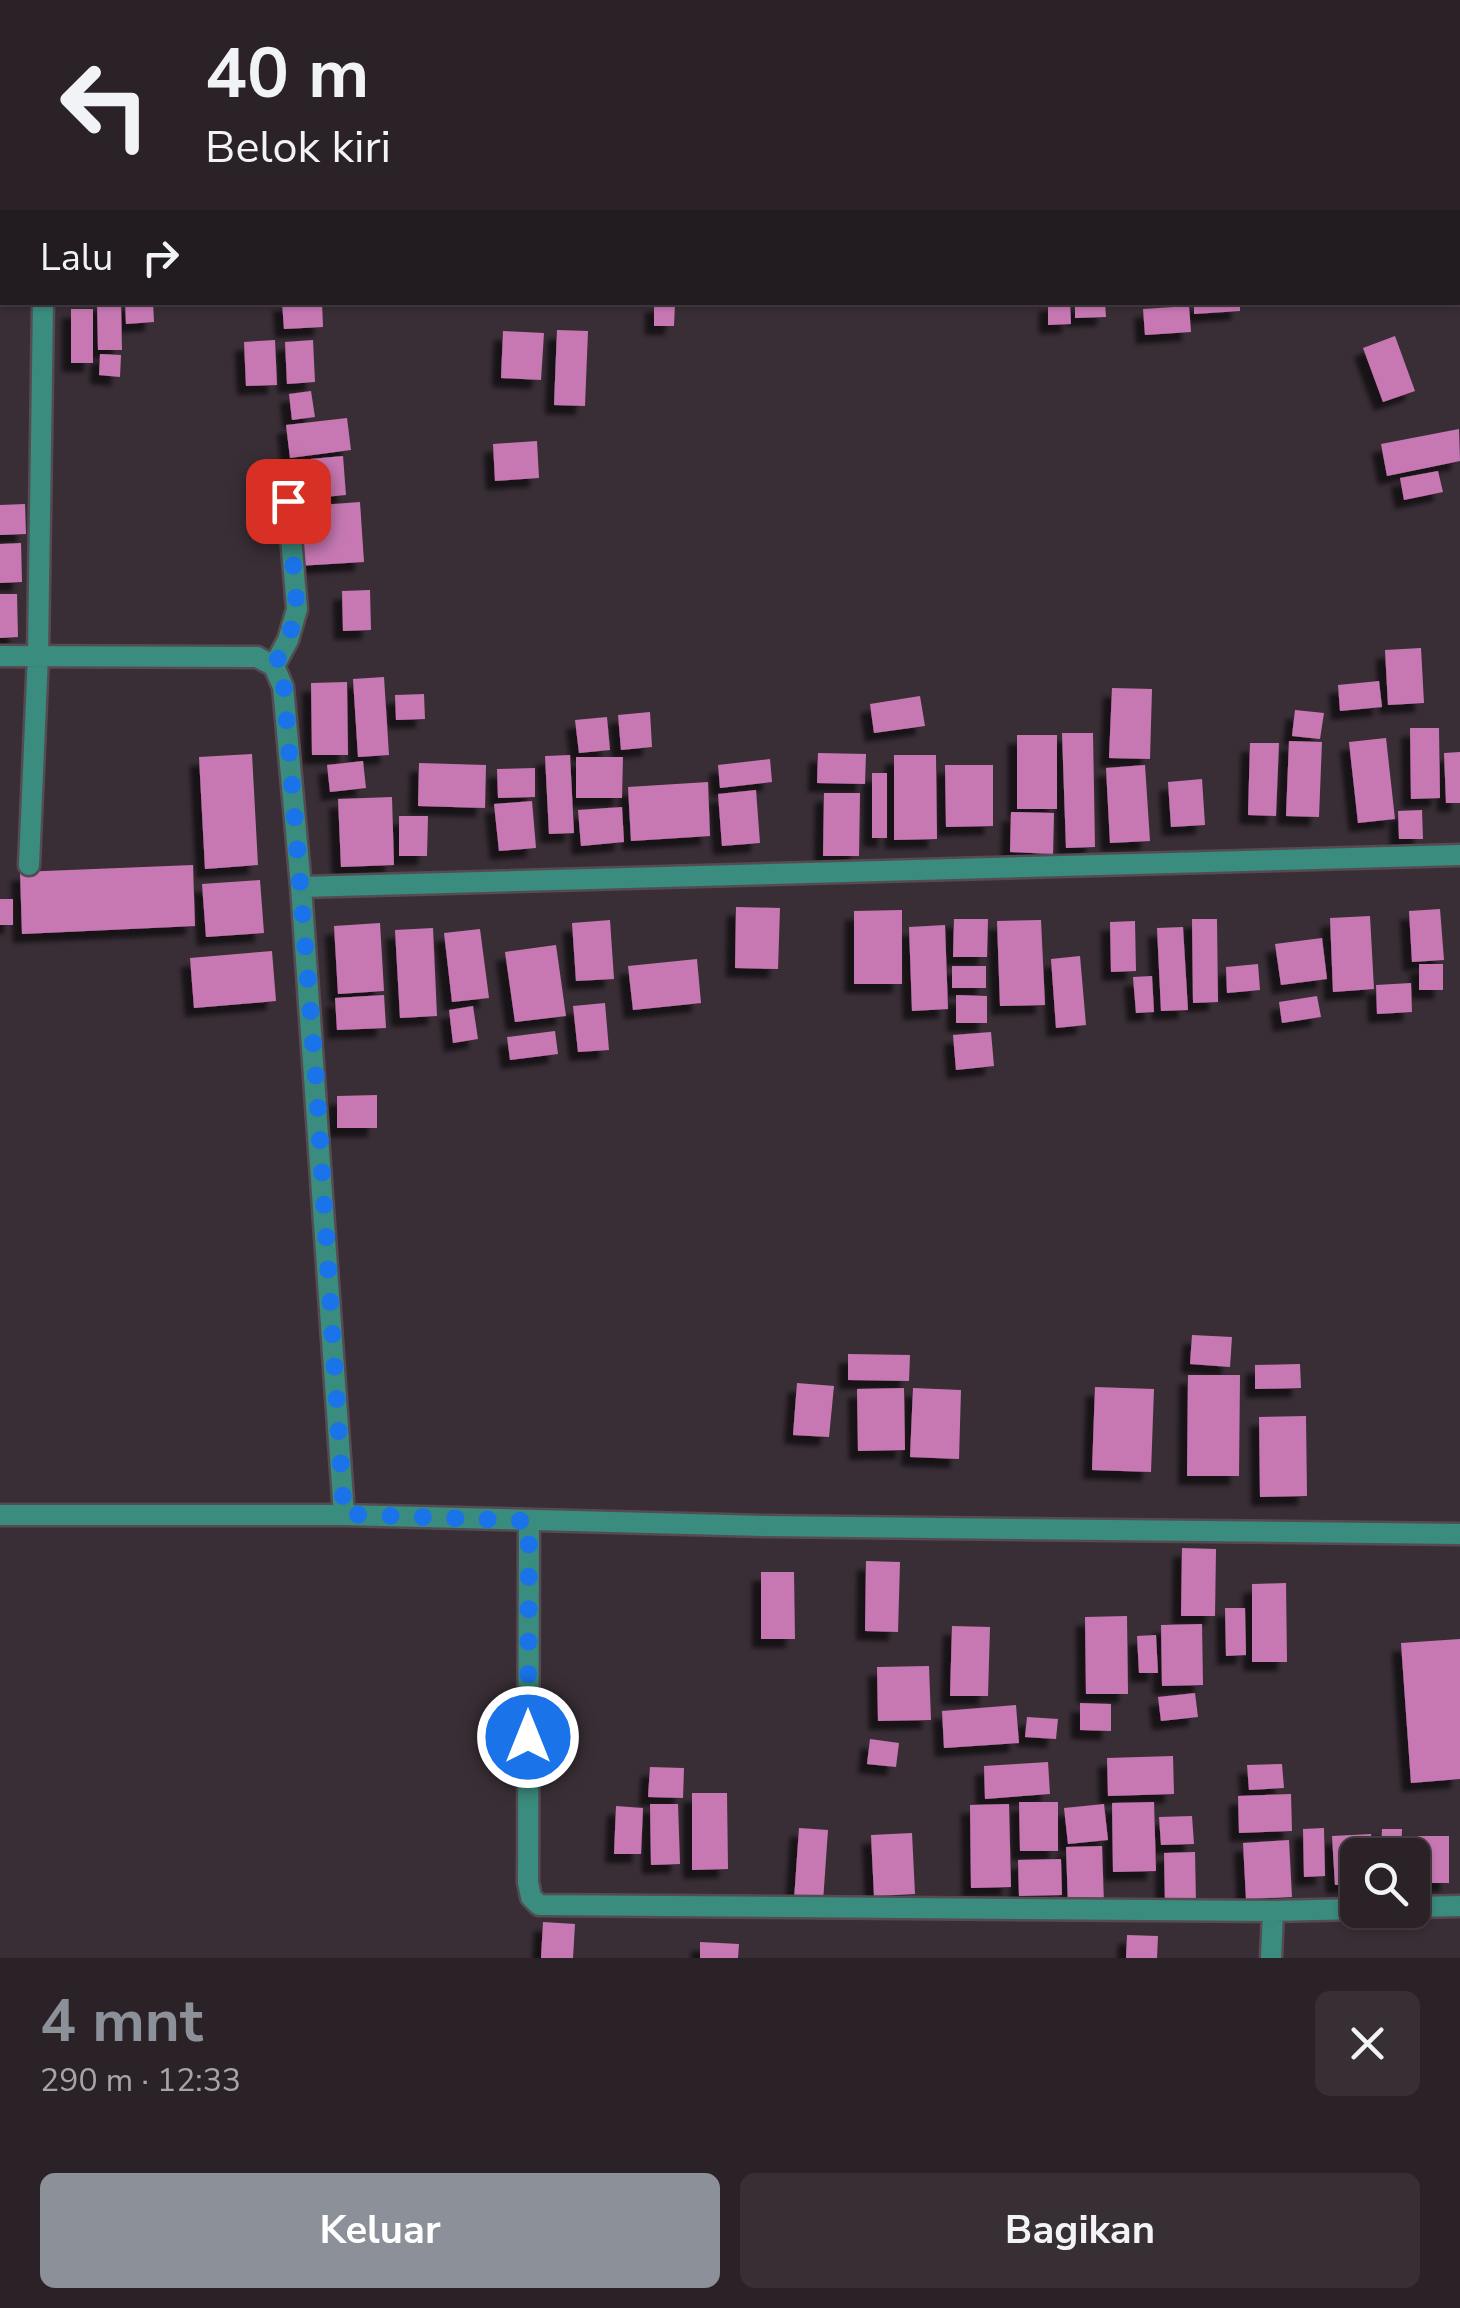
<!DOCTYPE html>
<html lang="id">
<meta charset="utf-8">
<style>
:root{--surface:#2b2228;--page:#372f34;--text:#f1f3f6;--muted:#a6a4a8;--line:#473f45;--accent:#8c9099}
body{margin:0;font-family:"Nunito Sans",sans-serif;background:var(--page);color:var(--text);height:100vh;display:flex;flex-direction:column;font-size:38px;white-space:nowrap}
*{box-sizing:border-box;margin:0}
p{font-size:32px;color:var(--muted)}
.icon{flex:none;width:55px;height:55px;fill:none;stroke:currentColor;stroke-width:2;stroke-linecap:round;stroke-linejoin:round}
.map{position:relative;height:1958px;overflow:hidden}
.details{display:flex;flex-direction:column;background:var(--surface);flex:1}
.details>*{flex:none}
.guide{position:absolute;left:0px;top:0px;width:1460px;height:305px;box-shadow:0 2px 8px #0004,0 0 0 2px var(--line);background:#2b2228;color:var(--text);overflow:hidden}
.fabs{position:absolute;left:1340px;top:1838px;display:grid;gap:20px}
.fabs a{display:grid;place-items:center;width:90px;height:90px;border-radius:15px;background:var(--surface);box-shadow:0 2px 8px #0004,0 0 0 2px var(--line);font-size:50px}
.pin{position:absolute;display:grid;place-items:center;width:85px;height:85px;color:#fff;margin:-42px;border-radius:20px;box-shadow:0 5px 15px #0006}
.me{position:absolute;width:110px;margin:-55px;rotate:0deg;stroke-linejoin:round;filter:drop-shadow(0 0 8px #0008)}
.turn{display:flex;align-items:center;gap:35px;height:210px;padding:0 40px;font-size:45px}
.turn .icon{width:130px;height:130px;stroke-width:2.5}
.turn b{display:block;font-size:70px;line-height:85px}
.then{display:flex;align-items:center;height:95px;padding:0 40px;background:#0003;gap:20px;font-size:38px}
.round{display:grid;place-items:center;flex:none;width:105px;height:105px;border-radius:15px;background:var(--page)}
.overview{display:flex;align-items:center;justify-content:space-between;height:170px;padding:0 40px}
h1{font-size:60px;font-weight:700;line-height:75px;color:var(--accent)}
.action{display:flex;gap:20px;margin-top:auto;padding:20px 40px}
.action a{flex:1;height:115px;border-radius:15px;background:var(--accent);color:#fff;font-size:40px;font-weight:700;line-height:115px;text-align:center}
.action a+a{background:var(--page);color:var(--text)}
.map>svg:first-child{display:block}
</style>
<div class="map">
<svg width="1460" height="1958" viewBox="0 0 1460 1958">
<defs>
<filter id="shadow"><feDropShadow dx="-9" dy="9" stdDeviation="2.5" flood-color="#0009"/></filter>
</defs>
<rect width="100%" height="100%" fill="#392e36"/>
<path fill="#c778b3" filter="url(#shadow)" d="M97,302H121L122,350H98Z
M125,302H153L154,322L126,324Z
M282,302H322L323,327L284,329Z
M1048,302H1070L1071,324L1048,325Z
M1075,302H1105L1106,317L1075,318Z
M1194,302H1240V311L1194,314Z
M654,303L675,304L674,326H654Z
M1189,306L1191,332L1145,335L1143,309Z
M71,309H93V363H71Z
M557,330L588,331L585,406L554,405Z
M503,331L544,333L541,380L501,378Z
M1395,336L1415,391L1383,402L1363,348Z
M275,340L277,385L246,386L244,342Z
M313,340L315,382L287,384L285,342Z
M100,354L121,355L120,377L99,375Z
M311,391L315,417L292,420L289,394Z
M347,418L351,450L290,458L286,425Z
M1459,429L1460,461L1387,476L1381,444Z
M537,441L539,478L495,481L493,444Z
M343,456L346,495L291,500L288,461Z
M1438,471L1443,492L1404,500L1400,478Z
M360,502L364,562L297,566L294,507Z
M25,504L26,534L0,535V505Z
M21,543L22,582L0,583V544Z
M370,590L371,630L343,631L342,591Z
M0,594H17L18,637L0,638Z
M1421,648L1424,703L1388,705L1385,650Z
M384,677L389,755L358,757L353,679Z
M1379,681L1382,707L1340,711L1338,685Z
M347,682L348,755H312L311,683Z
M1112,688L1152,689L1150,759L1109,758Z
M424,694L425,719L396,720L395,695Z
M920,696L925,726L874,733L870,704Z
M1295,710L1324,713L1320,739L1292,736Z
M650,712L652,747L621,750L618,715Z
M607,717L610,750L579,753L575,720Z
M1410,728H1439L1440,798L1411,799Z
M1062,733H1093L1095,847L1066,848Z
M1017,735H1057V809H1017Z
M1386,738L1395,819L1358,823L1349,742Z
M1289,741L1322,742L1319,817L1286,816Z
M1250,743H1279L1276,816L1248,815Z
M1460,752V803H1446L1444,753Z
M818,753L866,754L865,784L817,783Z
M252,754L258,865L205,869L199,757Z
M570,755L574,833L549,834L545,756Z
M894,755H936L937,839L894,840Z
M576,757H623L622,798H576Z
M770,759L772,782L720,788L718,765Z
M363,761L366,788L330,792L327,765Z
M419,763L486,765L485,808L418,806Z
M945,765H993V826L946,827Z
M1145,765L1150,841L1110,843L1106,768Z
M535,768V797L498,798L497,769Z
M872,773H887V838H872Z
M1202,779L1205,825L1171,827L1168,782Z
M708,782L710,836L631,841L628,787Z
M756,790L760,843L722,846L718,794Z
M824,793H860L859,856H823Z
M392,797L394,865L341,867L338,799Z
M532,801L536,848L499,851L494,804Z
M622,807L624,842L581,846L578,810Z
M1422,810L1423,839H1399L1398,811Z
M1011,812L1054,813L1053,854L1010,852Z
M399,816H428L427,856H399Z
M193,865L195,926L22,934L20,872Z
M260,880L264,933L206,937L202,884Z
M0,899H13V925H0Z
M736,907L780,908L778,969L735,968Z
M1440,909L1444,960L1412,962L1409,911Z
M902,910V984H854V911Z
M1370,916L1374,989L1333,992L1330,918Z
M954,919H988L987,957H953Z
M1192,919H1217L1218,1002L1193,1003Z
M610,920L614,979L576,981L572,923Z
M1041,920L1045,1005L1000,1006L997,921Z
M1135,921L1136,971L1111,972L1110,922Z
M380,923L384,991L338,994L334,926Z
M945,925L948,1009L912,1011L909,927Z
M1183,927L1188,1010L1161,1011L1157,928Z
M433,928L437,1016L400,1018L395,930Z
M480,929L489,998L452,1002L444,933Z
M1322,938L1327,979L1281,985L1275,944Z
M556,945L566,1016L515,1022L505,952Z
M272,951L276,1001L194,1008L190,958Z
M1080,956L1086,1025L1056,1028L1051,959Z
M697,959L701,1003L633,1010L628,966Z
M1258,964L1260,990L1227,993L1226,967Z
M1419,964H1443V990H1419Z
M952,966H986V988H952Z
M1152,976L1154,1012L1136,1013L1133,977Z
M1411,983L1412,1012L1377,1014L1376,985Z
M384,995L386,1028L337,1030L335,998Z
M956,995L987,996V1023H956Z
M1317,996L1321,1017L1282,1023L1279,1002Z
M605,1003L609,1050L578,1052L573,1006Z
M473,1006L478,1039L453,1043L449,1010Z
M555,1031L558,1054L510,1060L507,1037Z
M991,1032L994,1066L956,1070L953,1035Z
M377,1095V1128H337V1096Z
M1192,1335L1232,1337L1230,1367L1190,1364Z
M848,1354L910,1355L909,1381L848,1380Z
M1300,1364L1301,1388L1255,1389V1365Z
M1188,1375H1240L1239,1476H1187Z
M797,1383L834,1386L829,1437L793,1435Z
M1095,1387L1154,1389L1151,1472L1092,1470Z
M904,1388L905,1450L858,1451L857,1389Z
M913,1388L961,1390L959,1459L910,1457Z
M1306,1416L1307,1496L1260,1497L1259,1417Z
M1182,1548L1216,1549L1215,1616H1181Z
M866,1561L900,1562L898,1632L865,1631Z
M761,1572H794L795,1639H761Z
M1286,1583L1287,1662H1252V1584Z
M1225,1608H1245L1246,1655L1226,1656Z
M1127,1616L1128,1694H1086L1085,1617Z
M1202,1624L1203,1685L1162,1686L1161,1625Z
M952,1626L990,1627L988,1696H950Z
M1156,1635L1158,1673H1139L1137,1636Z
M1460,1639V1779L1411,1783L1401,1643Z
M929,1666L931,1720L878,1721L877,1667Z
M1195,1693L1198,1717L1161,1721L1158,1697Z
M1080,1703L1111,1704V1731L1080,1730Z
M1016,1705L1019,1743L944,1748L942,1711Z
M1027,1717L1058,1719L1056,1739L1025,1737Z
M870,1739L899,1743L896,1767L867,1764Z
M1173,1756L1174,1794L1108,1796L1107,1758Z
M1048,1762L1050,1794L985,1799L984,1766Z
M1282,1764L1284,1788L1249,1790L1247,1765Z
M650,1767L684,1768L683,1798L648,1797Z
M692,1793H727L728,1869L692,1870Z
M1291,1794L1292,1831L1239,1833L1238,1796Z
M1019,1802H1058V1851H1020Z
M1154,1802L1156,1871L1113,1872L1112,1803Z
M650,1804H678L680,1864L651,1865Z
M1009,1804L1011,1887L971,1888L970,1805Z
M1104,1804L1108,1840L1068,1844L1064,1808Z
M616,1806L643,1808L641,1854H614Z
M1192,1816L1194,1844L1161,1845L1159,1817Z
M799,1828L828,1830L823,1902L794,1900Z
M1324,1828L1325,1876L1304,1877L1303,1829Z
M1382,1829H1402L1401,1855H1381Z
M912,1833L915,1894L874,1896L871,1835Z
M1371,1834L1372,1855H1358V1884L1335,1885L1332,1836Z
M1410,1836H1449V1883H1412Z
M1289,1840L1292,1897L1246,1899L1243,1843Z
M1102,1846L1104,1904L1068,1905L1066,1847Z
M1195,1852L1196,1903L1165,1904L1164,1853Z
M1061,1859L1062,1895L1019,1896L1018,1860Z
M543,1922L575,1924L573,1958H541Z
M1127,1935L1158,1936L1157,1958H1126Z
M700,1942L739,1944L738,1958H700Z"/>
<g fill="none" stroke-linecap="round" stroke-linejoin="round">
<g stroke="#554b52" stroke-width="25">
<path id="street" d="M1448,0V2
M48,2V0
M1458,38H1460
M0,130H2
M0,656L257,657L274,666L283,687L301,887L1460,855
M274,666L288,640L297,609L288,501
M29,865L38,655L43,302
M301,887L344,1515L766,1526L1460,1534
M0,1515H344
M529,1521L528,1882L531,1897L539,1905L1273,1911L1358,1909
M1412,1907L1460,1906
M1271,1958L1273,1911"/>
</g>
<use href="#street" stroke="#3a8c7e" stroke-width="20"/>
</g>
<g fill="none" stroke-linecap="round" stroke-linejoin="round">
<path stroke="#1a73e8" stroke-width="18" stroke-dasharray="0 32.4" d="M288,501L297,609L288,640L274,666L284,687L316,1078L344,1514L529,1521L528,1737"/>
</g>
</svg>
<div class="fabs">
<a><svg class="icon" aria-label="search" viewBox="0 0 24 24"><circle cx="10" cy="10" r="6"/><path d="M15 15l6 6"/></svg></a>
</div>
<div class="pin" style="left:288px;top:501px;background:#d93025"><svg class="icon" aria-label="arrive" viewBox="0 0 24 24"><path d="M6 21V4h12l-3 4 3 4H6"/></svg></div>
<svg class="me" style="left:528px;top:1737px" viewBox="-20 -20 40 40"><circle r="17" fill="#1a73e8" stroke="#fff" stroke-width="3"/><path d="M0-11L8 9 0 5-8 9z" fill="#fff"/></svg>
<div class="guide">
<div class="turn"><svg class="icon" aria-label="left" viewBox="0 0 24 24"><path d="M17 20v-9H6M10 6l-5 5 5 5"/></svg><div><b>40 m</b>Belok kiri</div></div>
<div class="then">Lalu<svg class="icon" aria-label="right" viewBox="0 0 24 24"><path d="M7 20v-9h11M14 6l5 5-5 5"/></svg></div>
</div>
</div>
<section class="details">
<div class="overview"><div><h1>4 mnt</h1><p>290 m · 12:33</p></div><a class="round"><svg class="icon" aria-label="close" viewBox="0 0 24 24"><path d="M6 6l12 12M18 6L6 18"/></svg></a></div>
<div class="action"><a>Keluar</a><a>Bagikan</a></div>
</section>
